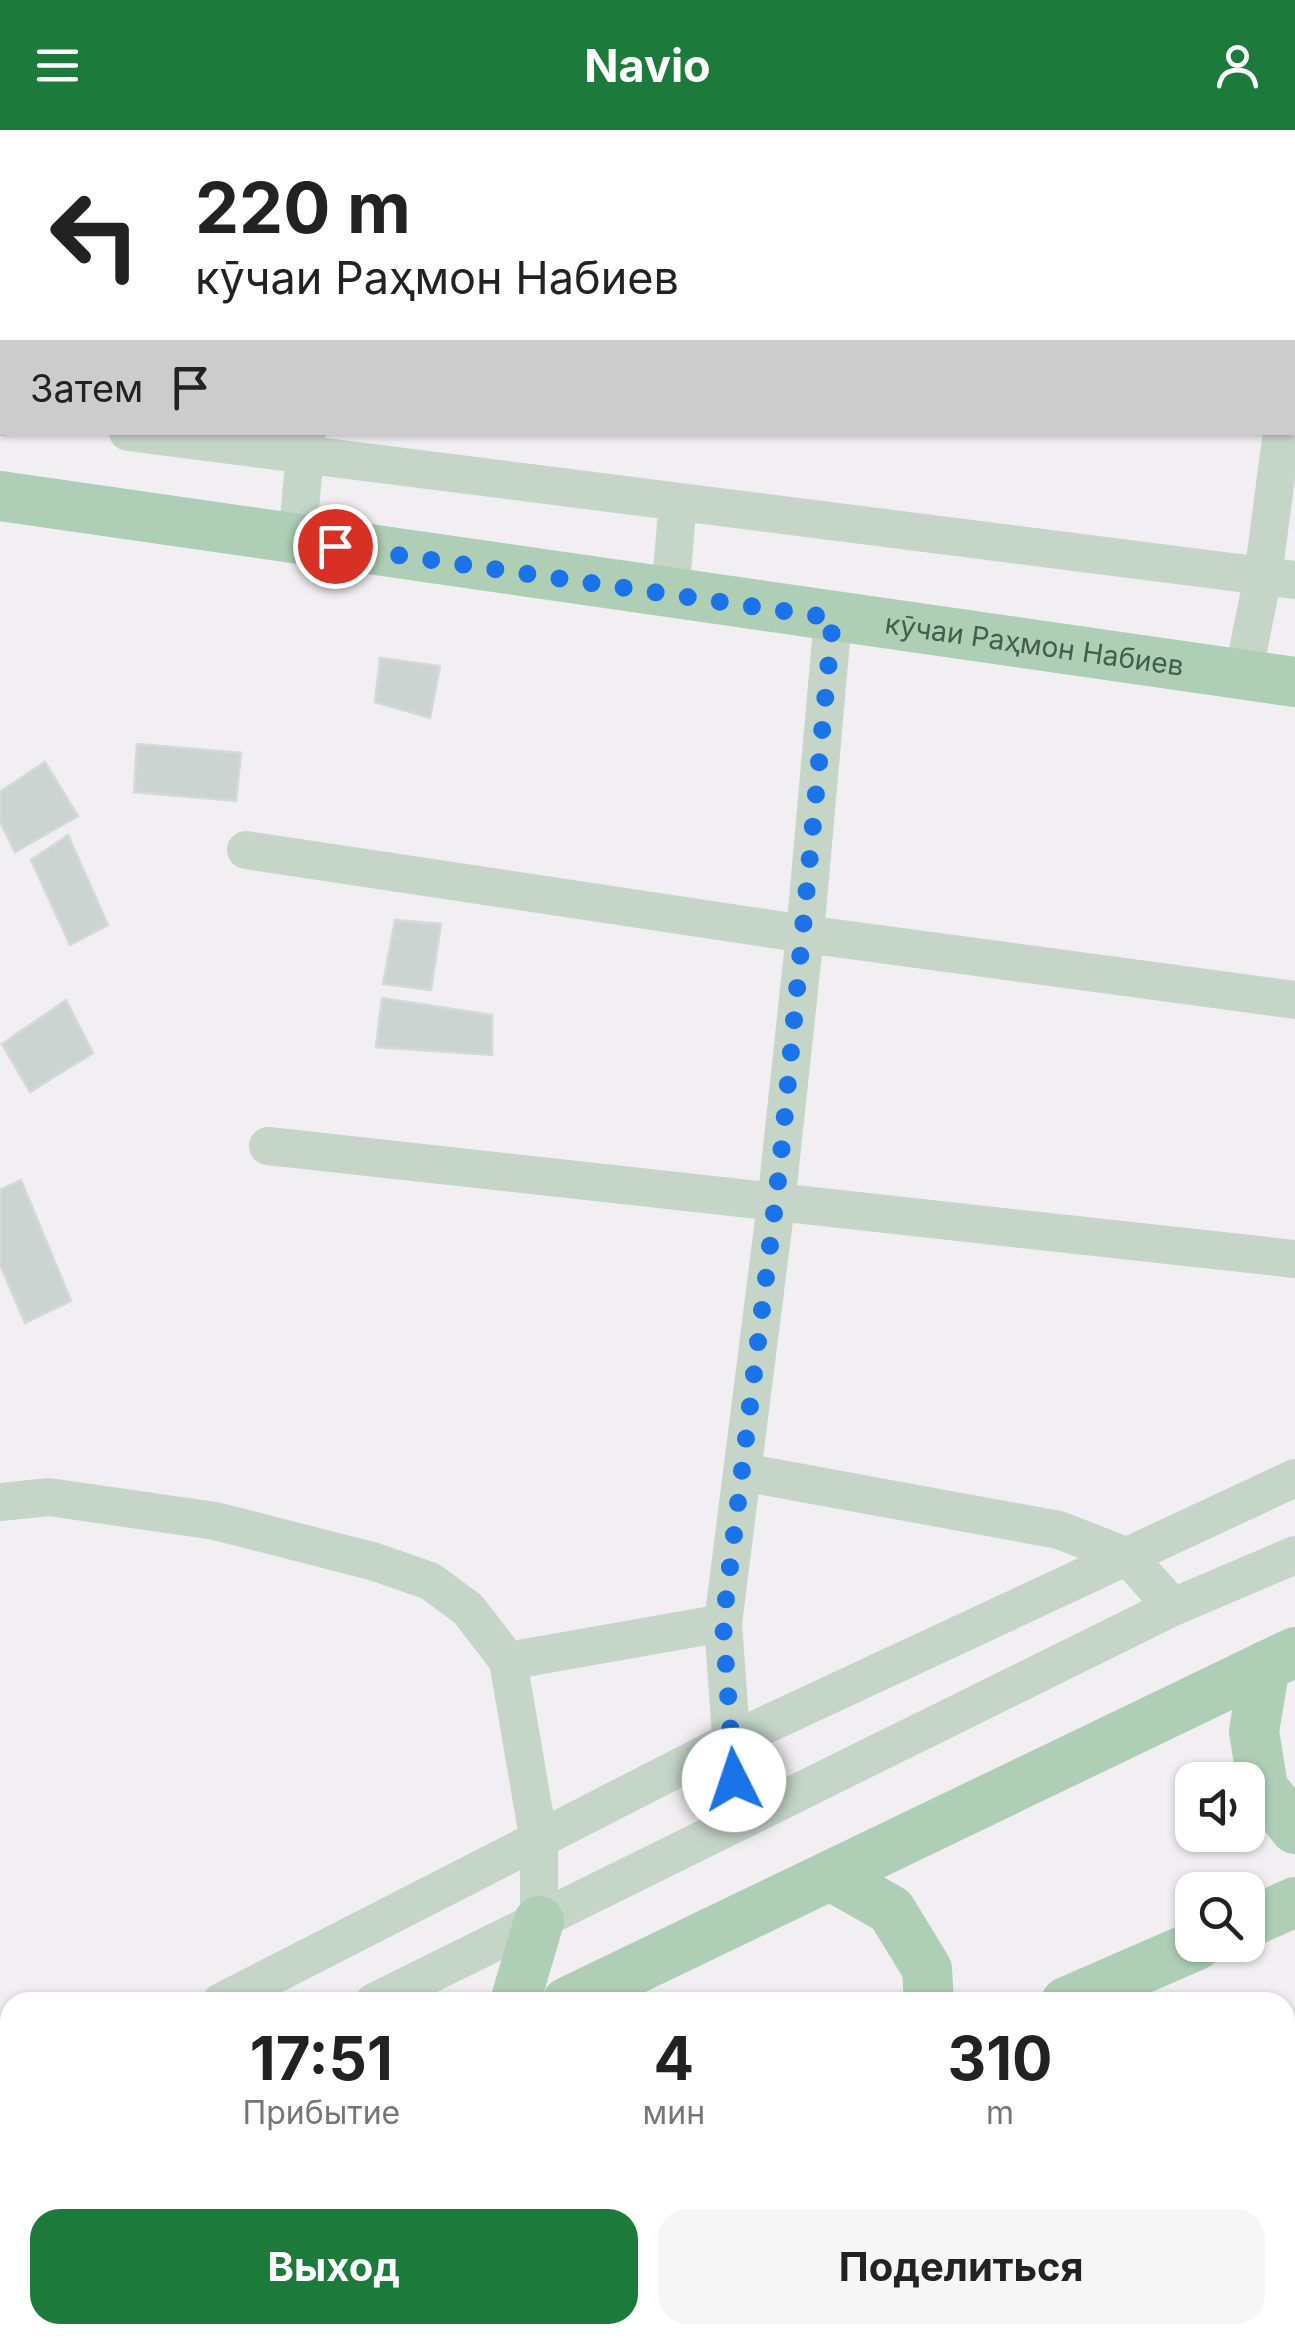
<!DOCTYPE html>
<html lang="ru">
<meta charset="utf-8">
<style>
:root{--surface:#fff;--page:#f6f6f6;--text:#222;--muted:#767676;--accent:#1c7b3a}
body{margin:0;font-family:Inter,sans-serif;background:var(--page);color:var(--text);height:100vh;display:flex;flex-direction:column;font-size:38px;white-space:nowrap}
*{box-sizing:border-box;margin:0}
p{font-size:32px;color:var(--muted)}
.icon{flex:none;width:55px;height:55px;fill:none;stroke:currentColor;stroke-width:2;stroke-linecap:round;stroke-linejoin:round}
.map{position:relative;flex:1;overflow:hidden}
.drawer{position:absolute;left:0px;top:1862px;width:1295px;height:352px;display:flex;flex-direction:column;background:var(--surface);border-radius:30px 30px 0 0;box-shadow:0 2px 8px #0004}
.drawer>*{flex:none}
.guide{position:absolute;left:0px;top:0px;width:1295px;height:305px;box-shadow:0 2px 8px #0004;background:#fff;color:var(--text);overflow:hidden}
.fabs{position:absolute;left:1175px;top:1632px;display:grid;gap:20px}
.fabs a{display:grid;place-items:center;width:90px;height:90px;border-radius:20px;background:var(--surface);box-shadow:0 2px 8px #0004;font-size:50px}
.pin{position:absolute;display:grid;place-items:center;width:85px;height:85px;color:#fff;margin:-42px;border:5px solid #fff;border-radius:50%;box-shadow:0 2px 10px #0007}
.me{position:absolute;width:110px;margin:-55px;rotate:356deg;stroke-linejoin:round;filter:drop-shadow(0 0 8px #0008)}
.turn{display:flex;align-items:center;gap:35px;height:210px;padding:0 30px;font-size:45px}
.turn .icon{width:130px;height:130px;stroke-width:2.5}
.turn b{display:block;font-size:70px;line-height:85px}
.then{display:flex;align-items:center;height:95px;padding:0 30px;background:#0003;gap:20px;font-size:38px}
.eta{display:flex;justify-content:space-evenly;align-items:center;height:170px;text-align:center}
.eta b{font-size:60px;font-weight:700;line-height:70px}
.primary-button{display:flex;gap:20px;margin-top:auto;padding:20px 30px}
.primary-button a{flex:1;height:115px;border-radius:30px;background:var(--accent);color:#fff;font-size:40px;font-weight:700;line-height:115px;text-align:center}
.primary-button a+a{background:var(--page);color:var(--text)}
header{display:flex;justify-content:space-between;align-items:center;height:130px;padding:0 30px;background:var(--accent);color:#fff;font-size:45px;font-weight:700}
.map>svg:first-child{display:block}
</style>
<header><svg class="icon" aria-label="menu" viewBox="0 0 24 24"><path d="M4 6h16M4 12h16M4 18h16"/></svg>Navio<svg class="icon" aria-label="person" viewBox="0 0 24 24"><circle cx="12" cy="8" r="4"/><path d="M4 21q1-7 8-7t8 7"/></svg></header>
<div class="map">
<svg width="1295" height="2213" viewBox="0 0 1295 2213">
<rect width="100%" height="100%" fill="#f1eff2"/>
<path fill="#cbd4d0" stroke="#d3dbd6" stroke-width="2.5" d="M0,0H17L2,2V101Z
M82,0H220L82,2Z
M428,0H629L428,2Z
M380,528L440,536L430,588L375,572Z
M137,614L241,623L236,671L134,662Z
M45,632L78,686L15,722L0,692V662Z
M68,705L108,795L70,815L31,730Z
M395,790L441,794L431,860L383,854Z
M382,868L492,885V925L376,917Z
M66,870L93,923L30,962L2,914Z
M21,1050L71,1171L25,1193L0,1135V1060Z"/>
<g fill="none" stroke-linecap="round" stroke-linejoin="round">
<path stroke="#c5d6c9" stroke-width="38" d="M48,2V0
M325,2V0
M663,2V0
M749,2V0
M0,131L2,129
M1292,227L1295,208
M0,286L2,287
M128,302L1295,450
M297,410L307,302
M670,464L678,372
M1243,545L1263,446L1282,302
M246,720L805,804L1295,870
M268,1016L1295,1129
M742,1342L1059,1400L1128,1427L1173,1477
M0,1372L49,1367L215,1391L372,1431L430,1451L468,1479L508,1531L539,1712V1791
M508,1531L723,1493
M737,1690L723,1493L776,1074L805,804L833,488
M221,1872L731,1611L1295,1348
M374,1872L1173,1477L1295,1425
M0,1984L10,1979
M0,2051L10,2047
M0,2181L10,2183
M95,2205L126,2213
M651,2205L658,2213"/>
<g stroke="#aecfb6" stroke-width="50">
<path id="s1" d="M0,366L1295,552"/>
<path d="M1265,1536L1254,1601L1263,1658L1295,1699"/>
<path d="M831,1746L891,1780L927,1839L929,1872"/>
<path d="M1248,1793L1295,1772"/>
<path d="M515,1872L539,1791"/>
<path d="M567,1872L1295,1522"/>
<path d="M1066,1872L1197,1815"/>
<path d="M0,2152L10,2147"/>
<path d="M358,2213L373,2205"/>
</g>
</g>
<g fill="none" stroke-linecap="round" stroke-linejoin="round">
<path stroke="#1a73e8" stroke-width="18" stroke-dasharray="0 32.4" d="M335,416L833,488L780,1035L723,1493L734,1650"/>
</g>
<g text-anchor="middle" stroke-width="8" stroke-linejoin="round" paint-order="stroke">
<g font-size="28" fill="#465d4c" stroke="#fff">
<text dy="10" stroke="none"><textPath href="#s1" startOffset="1045">кӯчаи Раҳмон Набиев</textPath></text>
</g>
</g>
</svg>
<div class="fabs">
<a><svg class="icon" aria-label="sound" viewBox="0 0 24 24"><path d="M4 9h4l5-4v14l-5-4H4zM17 9q2 3 0 6"/></svg></a>
<a><svg class="icon" aria-label="search" viewBox="0 0 24 24"><circle cx="10" cy="10" r="6"/><path d="M15 15l6 6"/></svg></a>
</div>
<div class="pin" style="left:335px;top:416px;background:#d93025"><svg class="icon" aria-label="arrive" viewBox="0 0 24 24"><path d="M6 21V4h12l-3 4 3 4H6"/></svg></div>
<svg class="me" style="left:734px;top:1650px" viewBox="-20 -20 40 40"><circle r="19" fill="#fff"/><path d="M0-13L10 11 0 6-10 11z" fill="#1a73e8"/></svg>
<div class="guide">
<div class="turn"><svg class="icon" aria-label="left" viewBox="0 0 24 24"><path d="M17 20v-9H6M10 6l-5 5 5 5"/></svg><div><b>220 m</b>кӯчаи Раҳмон Набиев</div></div>
<div class="then">Затем<svg class="icon" aria-label="arrive" viewBox="0 0 24 24"><path d="M6 21V4h12l-3 4 3 4H6"/></svg></div>
</div>
<section class="drawer">
<div class="eta">
<div><b>17:51</b><p>Прибытие</p></div>
<div><b>4</b><p>мин</p></div>
<div><b>310</b><p>m</p></div>
</div>
<div class="primary-button"><a>Выход</a><a>Поделиться</a></div>
</section>
</div>
